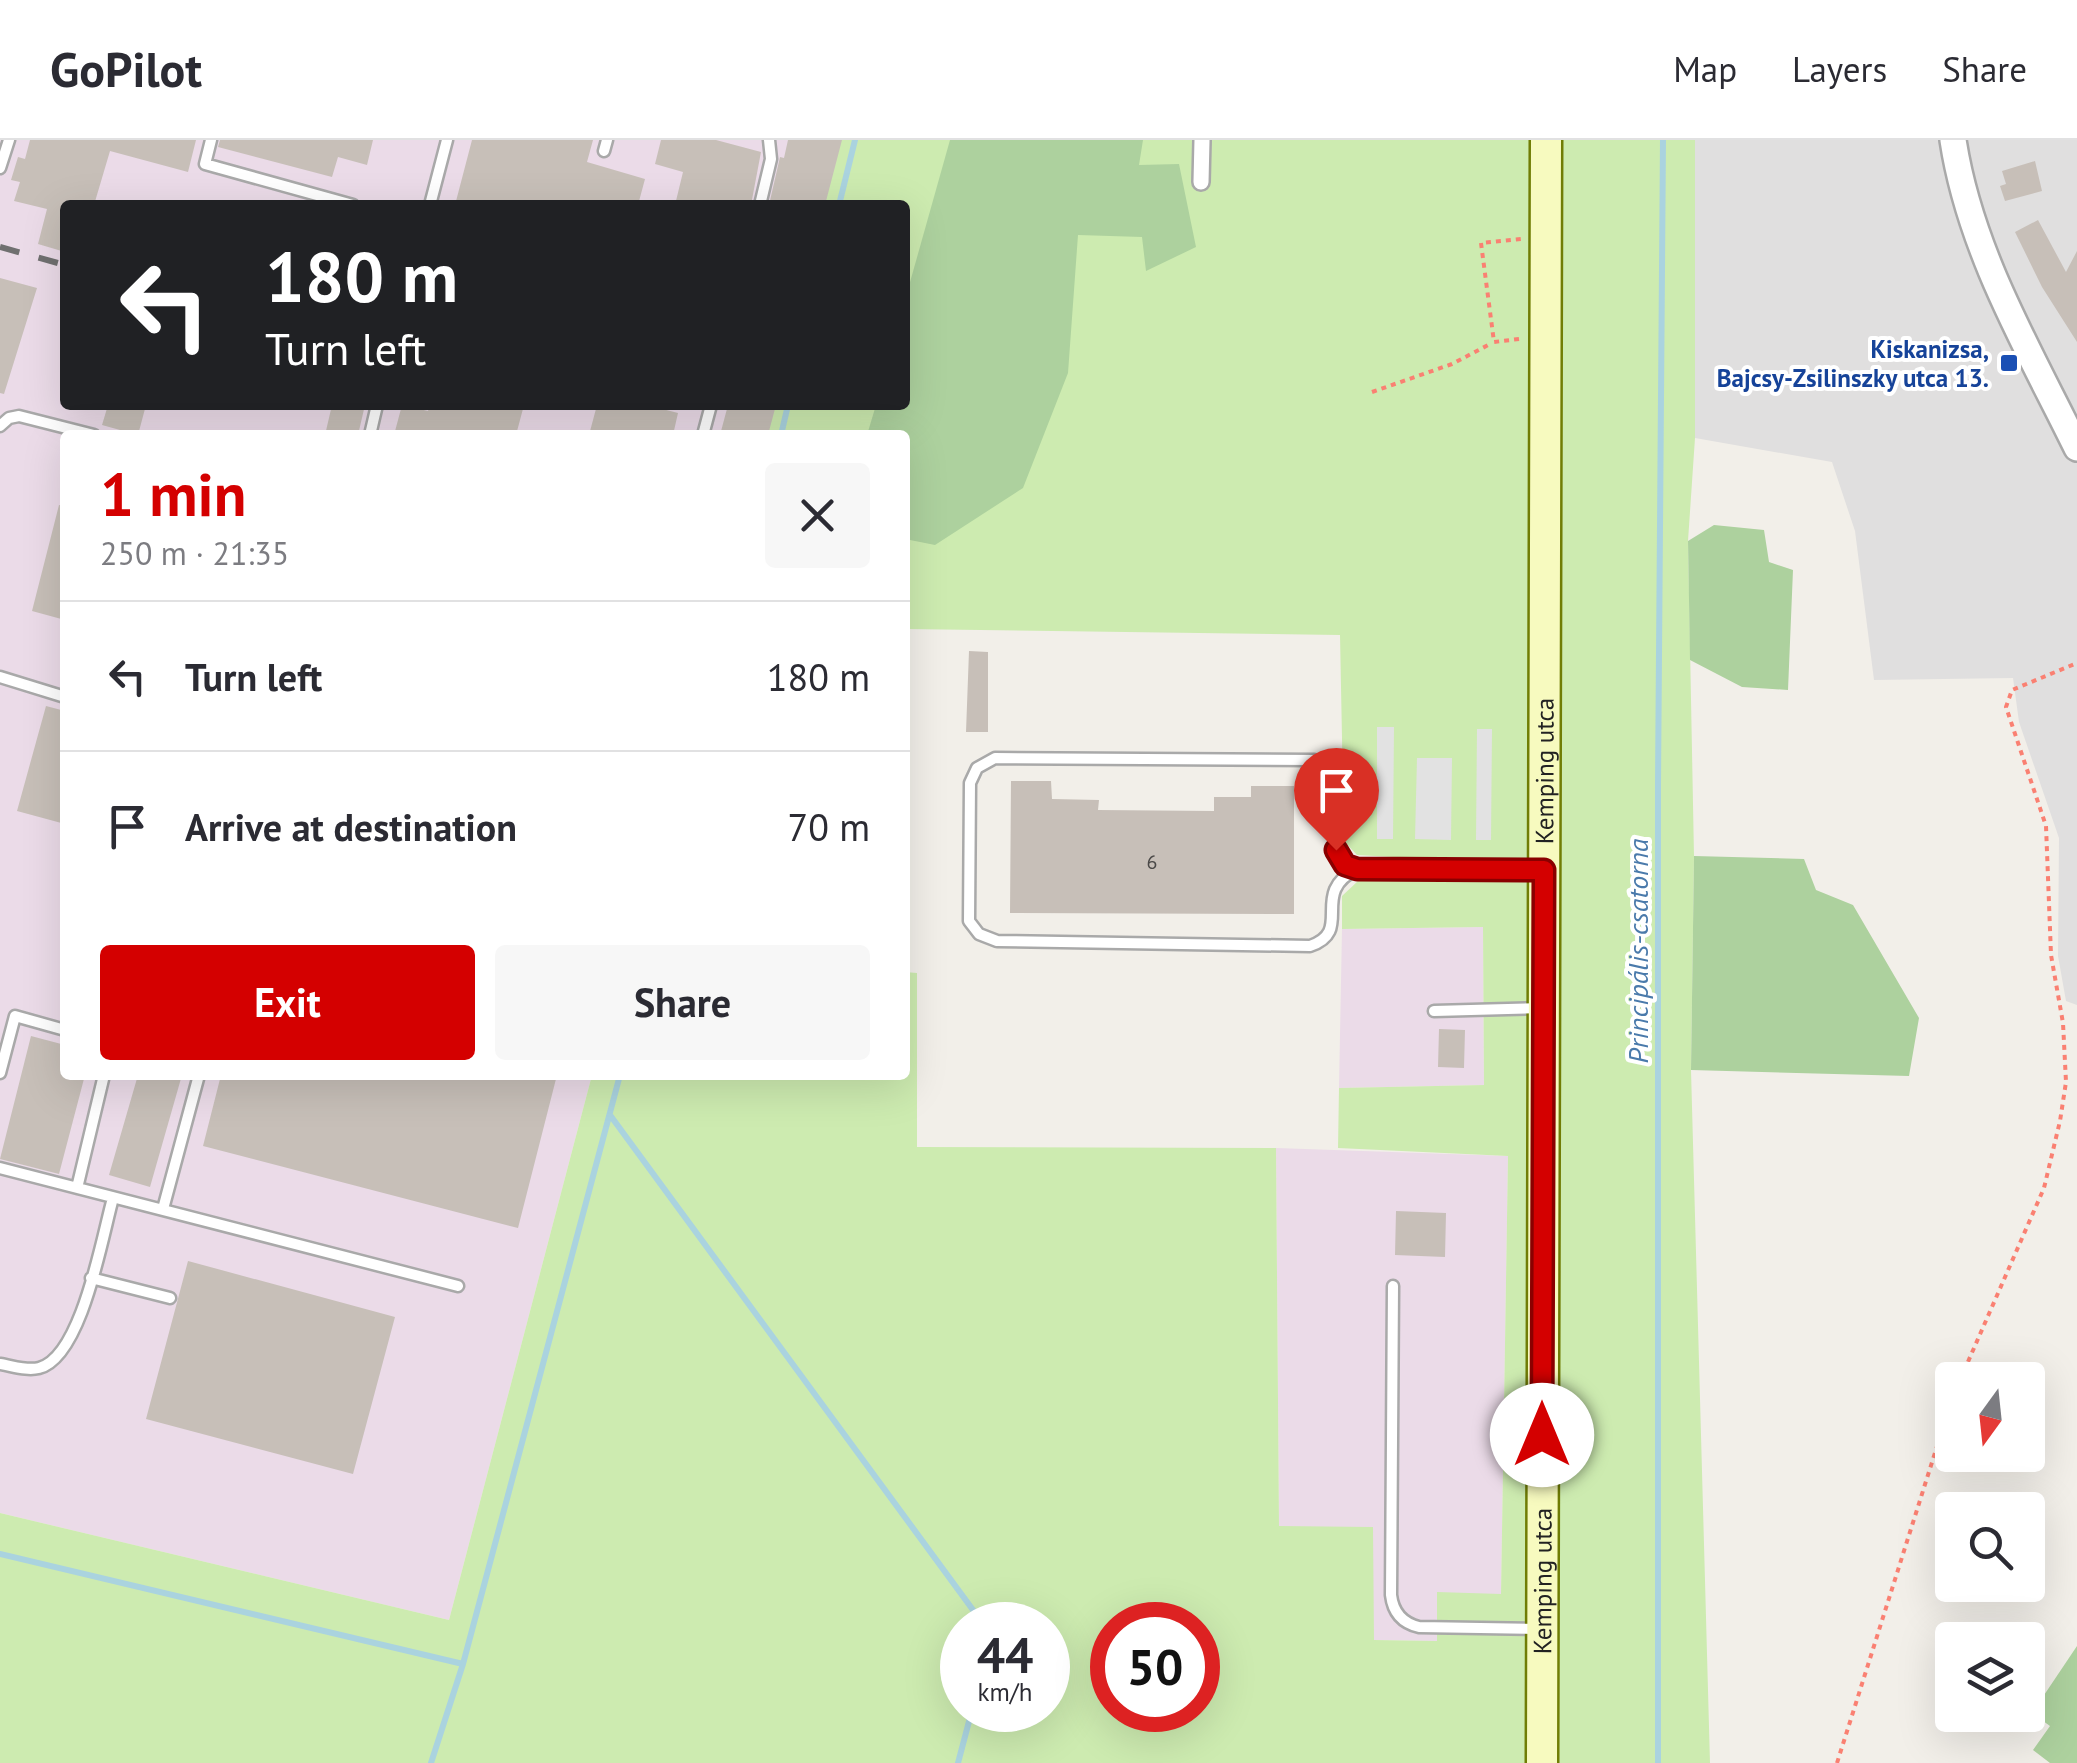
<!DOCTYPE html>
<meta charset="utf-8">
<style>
:root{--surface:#fff;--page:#f7f7f7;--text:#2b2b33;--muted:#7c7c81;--line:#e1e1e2;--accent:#d40000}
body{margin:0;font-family:"PT Sans",sans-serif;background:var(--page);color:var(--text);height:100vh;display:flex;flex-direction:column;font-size:38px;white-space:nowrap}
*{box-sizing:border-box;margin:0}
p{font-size:32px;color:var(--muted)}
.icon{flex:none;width:55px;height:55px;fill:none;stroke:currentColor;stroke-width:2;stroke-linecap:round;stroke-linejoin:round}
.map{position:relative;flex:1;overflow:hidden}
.drawer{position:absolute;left:60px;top:290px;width:850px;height:650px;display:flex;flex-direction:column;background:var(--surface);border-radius:10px;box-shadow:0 10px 40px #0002}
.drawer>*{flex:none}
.guide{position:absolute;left:60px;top:60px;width:850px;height:210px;border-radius:10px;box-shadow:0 10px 40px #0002;background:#202124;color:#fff;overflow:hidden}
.needle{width:65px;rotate:195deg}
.controls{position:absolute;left:1935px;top:1222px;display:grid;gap:20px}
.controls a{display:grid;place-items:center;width:110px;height:110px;border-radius:10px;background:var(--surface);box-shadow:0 10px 40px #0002;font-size:50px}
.speed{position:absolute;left:940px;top:1462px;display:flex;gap:20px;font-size:50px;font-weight:700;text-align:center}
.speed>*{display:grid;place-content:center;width:130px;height:130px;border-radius:50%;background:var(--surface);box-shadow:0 10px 40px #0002;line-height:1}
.speed small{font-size:25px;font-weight:400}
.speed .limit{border:15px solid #d22;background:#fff;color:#111}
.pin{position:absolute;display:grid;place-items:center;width:85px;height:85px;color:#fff;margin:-102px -42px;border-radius:50% 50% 50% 0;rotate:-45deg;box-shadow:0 0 10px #0007}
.pin .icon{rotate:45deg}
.me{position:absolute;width:110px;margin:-55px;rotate:0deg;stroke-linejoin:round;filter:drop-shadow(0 0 8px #0008)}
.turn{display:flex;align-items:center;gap:35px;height:210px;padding:0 40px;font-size:45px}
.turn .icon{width:130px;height:130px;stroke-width:2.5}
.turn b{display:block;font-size:70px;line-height:85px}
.round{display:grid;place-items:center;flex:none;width:105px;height:105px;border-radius:10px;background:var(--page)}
.headline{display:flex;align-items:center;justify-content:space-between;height:170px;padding:0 40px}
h1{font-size:60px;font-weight:700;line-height:75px;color:var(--accent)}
.primary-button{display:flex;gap:20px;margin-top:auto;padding:20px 40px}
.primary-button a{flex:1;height:115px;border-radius:10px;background:var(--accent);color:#fff;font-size:40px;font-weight:700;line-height:115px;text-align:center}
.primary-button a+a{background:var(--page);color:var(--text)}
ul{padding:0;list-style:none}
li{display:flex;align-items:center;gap:30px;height:150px;padding:0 40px;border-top:2px solid var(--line)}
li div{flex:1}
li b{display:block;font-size:38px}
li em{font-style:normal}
header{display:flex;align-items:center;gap:60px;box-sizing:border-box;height:140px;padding:0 50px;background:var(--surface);border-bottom:2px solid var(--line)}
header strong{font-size:48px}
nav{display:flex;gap:55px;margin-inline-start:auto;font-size:35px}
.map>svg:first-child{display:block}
</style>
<header>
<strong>GoPilot</strong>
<nav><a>Map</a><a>Layers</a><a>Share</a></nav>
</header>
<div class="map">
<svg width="2077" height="1623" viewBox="0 0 2077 1623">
<rect width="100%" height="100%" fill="#f2efe9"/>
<path fill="#e0dfdf" d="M1695,0H2077V865L2066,861L2058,816L2059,698L2019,582L2013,538L1874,540L1855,391L1832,322L1695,298Z"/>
<path fill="#ebdbe8" d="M0,0H837L820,65H65V265H768L760,295H65V935H592L449,1480L0,1373Z
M1483,787L1484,945L1339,948L1342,789Z
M1276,1008L1508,1016L1501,1455L1438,1501L1374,1500L1279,1386Z"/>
<path fill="#cdebb0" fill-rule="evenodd" d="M837,0H1695V298L1688,401L1694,716L1691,930L1710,1623H0V1373L449,1480L592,935H905V832L917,833V1007L1276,1008L1279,1386L1373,1387L1374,1500L1437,1501V1452L1501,1454L1508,1016L1338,1008L1339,948L1484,945L1483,787L1342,789V756L1358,741H1392L1393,717L1357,715L1344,701L1340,495L905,489V295H760L768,265H905V65H820ZM962,1485H1048V1570H962ZM1112,1485H1198V1570H1112Z"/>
<path fill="#add19e" d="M950,0H1143L1139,25L1179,24L1196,107L1146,131L1142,97L1078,95L1068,233L1023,348L935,405L905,399V295H867L876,265H905V160Z
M1714,385L1764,390L1769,422L1793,430L1788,550L1742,547L1690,520L1688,401Z
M1694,716L1804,719L1816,750L1853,765L1919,878L1909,936L1691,930Z
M2077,1506V1623H2050L2033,1610L2050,1586L2032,1573Z"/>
<path fill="#e2e2e2" d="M1377,587H1394L1393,699H1377Z
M1477,589H1492L1491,700H1476Z
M1417,618H1452L1451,700L1415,699Z"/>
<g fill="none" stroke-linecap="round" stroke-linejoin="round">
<path stroke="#aad3df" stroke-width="6" d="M839,65L855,0
M781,295L788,265
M610,975L984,1485
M0,1414L463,1524
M431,1623L463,1524L620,935
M958,1623L972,1570
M1658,1623V644L1663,0"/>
</g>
<path fill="#c7bfb8" d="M30,0H196L188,32L110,11L94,65H65V112L38,104L47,69L14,61L20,42L11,40L18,17L25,19Z
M220,0H373L367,25L338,17L332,37L218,7Z
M472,0H593L587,22L645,39L638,65H455Z
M661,0H716L761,12L751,65H675L683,32L655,24Z
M788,0H842L825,65H769L780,17L784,18Z
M2035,21L2042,51L2005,61L2000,46L2006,44L2002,31Z
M2038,80L2066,132L2077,111V202L2042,147L2015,92Z
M0,138L37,148L4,254L0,253Z
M108,265H146L138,295L102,285Z
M332,265H365L358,295H325Z
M402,265L428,271L430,265H524L516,295H394Z
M597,265H647L678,273L673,295H589Z
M728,265H776L768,295H720Z
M59,365L65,366V480L32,471Z
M969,511L988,512V592H966Z
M46,566L65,571V684L17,671Z
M1011,641H1051L1052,659L1099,660L1098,670L1214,671V657H1251V646H1294V774L1010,773Z
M1439,889L1465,890L1464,928L1438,927Z
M31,896L65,905V935H85L59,1034L0,1019Z
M138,935H182L150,1047L109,1035Z
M221,935H557L518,1088L203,1006Z
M1396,1071L1446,1073L1445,1117L1395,1115Z
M188,1121L395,1177L353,1334L146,1279Z"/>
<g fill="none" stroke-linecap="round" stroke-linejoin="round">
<g stroke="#a9a9a9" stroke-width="15">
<path id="service" d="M211,0L205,24L353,65
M604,11L607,0
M0,28L9,0
M430,65L447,0
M760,65L771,19L769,0
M0,286L9,278L19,276L94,295
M370,295L377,265
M703,295L711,265
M0,537L65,557
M1357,729C1308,753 1355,791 1310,806L997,801L979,794L969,781L970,643L977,628L995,618L1314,620L1329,629L1334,640L1336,711L1345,725L1392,730H1542
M1434,871L1543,868
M0,933L15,876L65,890
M0,1028L458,1146
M77,1048L104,935
M163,1069L199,935
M91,1138L170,1158
M1393,1146L1391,1455C1393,1472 1402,1483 1419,1487L1537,1489
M0,1224C13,1226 27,1231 39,1228C82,1217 102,1097 113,1058"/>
</g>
<g stroke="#a9a9a9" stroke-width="20">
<path id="pedestrian" d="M1201,42L1202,0"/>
</g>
<g stroke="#a9a9a9" stroke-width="30">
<path id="tertiary" d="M1953,0C1970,111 2028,208 2077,308"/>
</g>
<g stroke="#707d05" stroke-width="35">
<g id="secondary">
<path id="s1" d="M1542,1623L1546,0"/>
</g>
</g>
<path stroke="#fa8072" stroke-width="4" stroke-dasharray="5 5" stroke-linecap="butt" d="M1519,199L1494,202L1481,103L1521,99
M1372,252L1452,224L1492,203
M1960,1240L2044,1048L2060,981L2066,942L2063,883L2051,815L2046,686L2006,567L2012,550L2077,523
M1837,1623L1952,1259"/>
<use href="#service" stroke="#fff" stroke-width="10"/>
<use href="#pedestrian" stroke="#fff" stroke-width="15"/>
<use href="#tertiary" stroke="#fff" stroke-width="25"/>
<use href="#secondary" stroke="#f7fabf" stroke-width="30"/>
<path stroke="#707070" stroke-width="6" stroke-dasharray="20 20" stroke-linecap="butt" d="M0,107L65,125"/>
</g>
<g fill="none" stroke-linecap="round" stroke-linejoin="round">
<g stroke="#8a0000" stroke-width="25">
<path id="route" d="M1336,710L1345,725L1357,729L1544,730L1542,1295"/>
</g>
<use href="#route" stroke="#d40000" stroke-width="18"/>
</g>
<rect fill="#1a4fb4" stroke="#fff" stroke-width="4" x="1999" y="213" width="20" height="20" rx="5"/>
<g text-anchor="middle" stroke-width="8" stroke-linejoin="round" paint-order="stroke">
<g font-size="20" fill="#4b4948">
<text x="1152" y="729">6</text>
</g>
<g font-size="25" font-weight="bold" fill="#164399" stroke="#fff" text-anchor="end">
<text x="1989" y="218">Kiskanizsa,<tspan x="1989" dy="29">Bajcsy-Zsilinszky utca 13.</tspan></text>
</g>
<g font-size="25" fill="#222" stroke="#fff">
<text dy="9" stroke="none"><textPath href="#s1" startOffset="992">Kemping utca</textPath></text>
<text dy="9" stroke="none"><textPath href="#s1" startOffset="182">Kemping utca</textPath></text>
</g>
<g font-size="28" font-style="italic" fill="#4a7aab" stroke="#fff">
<text transform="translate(1638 811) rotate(-90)" y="10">Principális-csatorna</text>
</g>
</g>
</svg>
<div class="controls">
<a><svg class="needle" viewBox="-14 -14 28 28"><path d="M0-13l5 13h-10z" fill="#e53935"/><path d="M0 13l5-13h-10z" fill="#7c7c81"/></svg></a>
<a><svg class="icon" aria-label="search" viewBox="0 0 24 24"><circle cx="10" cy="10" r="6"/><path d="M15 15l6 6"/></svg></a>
<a><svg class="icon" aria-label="layers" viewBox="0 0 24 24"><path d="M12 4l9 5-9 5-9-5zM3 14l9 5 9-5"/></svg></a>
</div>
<div class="speed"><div>44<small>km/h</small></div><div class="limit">50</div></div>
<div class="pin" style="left:1336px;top:710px;background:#d93025"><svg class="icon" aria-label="arrive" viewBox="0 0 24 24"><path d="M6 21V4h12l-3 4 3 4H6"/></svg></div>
<svg class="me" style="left:1542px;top:1295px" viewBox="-20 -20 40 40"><circle r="19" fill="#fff"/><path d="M0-13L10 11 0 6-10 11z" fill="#d40000"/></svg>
<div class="guide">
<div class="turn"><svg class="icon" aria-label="left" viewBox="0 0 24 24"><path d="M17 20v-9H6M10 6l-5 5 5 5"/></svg><div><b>180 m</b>Turn left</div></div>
</div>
<section class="drawer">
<div class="headline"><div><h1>1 min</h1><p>250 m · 21:35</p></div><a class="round"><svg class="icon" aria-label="close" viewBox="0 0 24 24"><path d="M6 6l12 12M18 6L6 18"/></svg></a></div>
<ul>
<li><svg class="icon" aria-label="left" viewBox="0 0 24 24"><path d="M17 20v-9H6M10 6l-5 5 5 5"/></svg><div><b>Turn left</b></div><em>180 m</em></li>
<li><svg class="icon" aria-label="arrive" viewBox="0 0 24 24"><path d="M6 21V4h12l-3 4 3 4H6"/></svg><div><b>Arrive at destination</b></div><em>70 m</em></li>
</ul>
<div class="primary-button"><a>Exit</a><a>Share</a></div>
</section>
</div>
